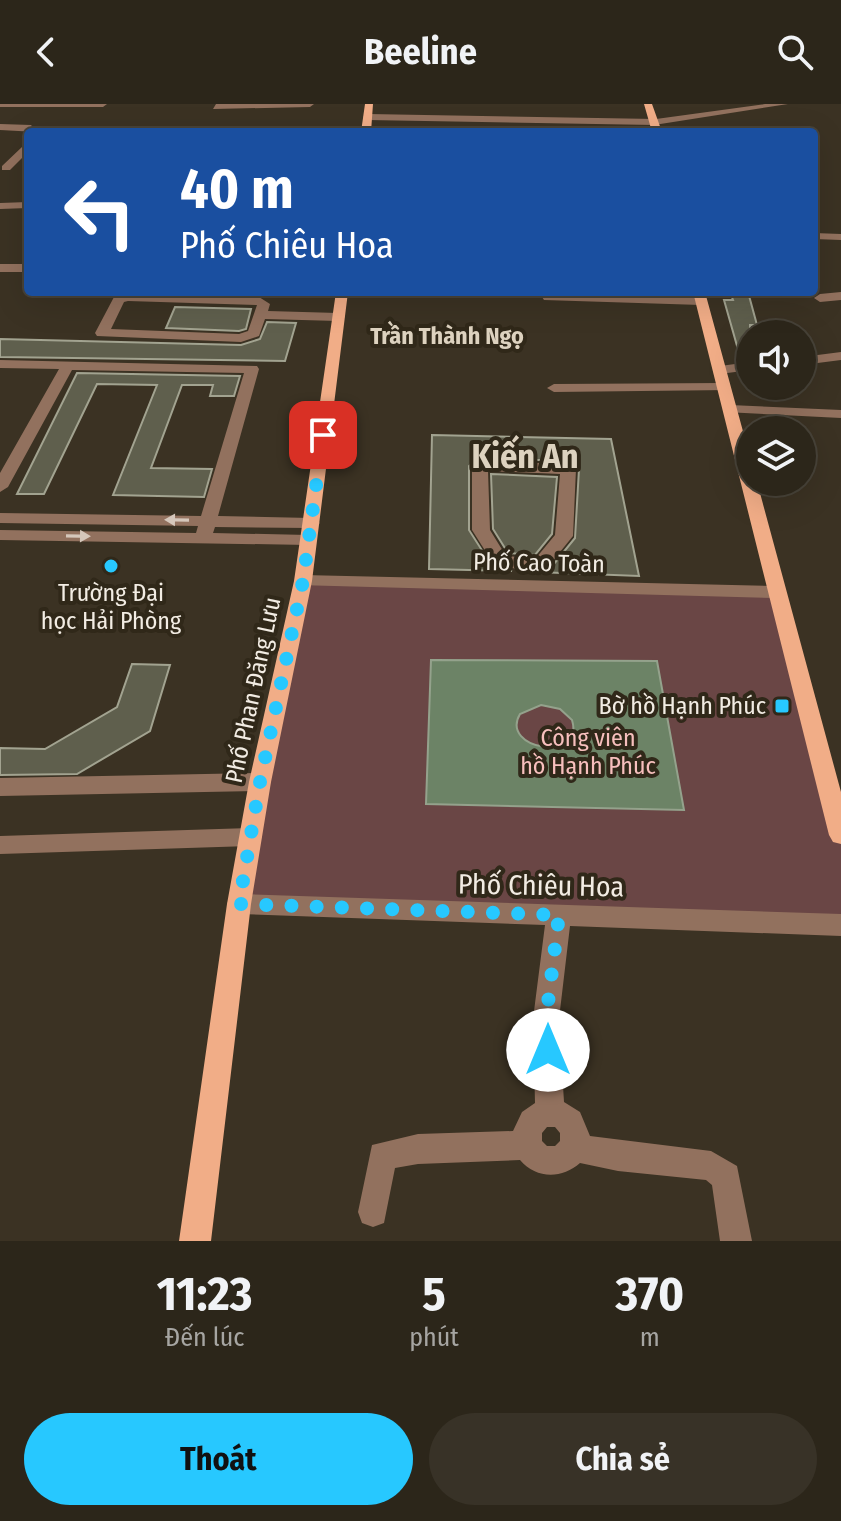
<!DOCTYPE html>
<html lang="vi">
<meta charset="utf-8">
<style>
:root{--surface:#2c261a;--page:#383227;--text:#f1f3f6;--muted:#a6a5a2;--line:#484339;--accent:#27c8ff}
body{margin:0;font-family:"Fira Sans Condensed",sans-serif;background:var(--page);color:var(--text);height:100vh;display:flex;flex-direction:column;font-size:30px;white-space:nowrap}
*{box-sizing:border-box;margin:0}
p{font-size:26px;color:var(--muted)}
.icon{flex:none;width:44px;height:44px;fill:none;stroke:currentColor;stroke-width:2;stroke-linecap:round;stroke-linejoin:round}
.map{position:relative;height:1137px;overflow:hidden}
.side{display:flex;flex-direction:column;background:var(--surface);flex:1}
.side>*{flex:none}
.hud{position:absolute;left:24px;top:24px;width:794px;height:168px;border-radius:8px;box-shadow:0 8px 32px #0002,0 0 0 2px var(--line);background:#1a4fa0;color:#fff;overflow:hidden}
.controls{position:absolute;left:736px;top:216px;display:grid;gap:16px}
.controls a{display:grid;place-items:center;width:80px;height:80px;border-radius:50%;background:var(--surface);box-shadow:0 8px 32px #0002,0 0 0 2px var(--line);font-size:40px}
.pin{position:absolute;display:grid;place-items:center;width:68px;height:68px;color:#fff;margin:-34px;border-radius:16px;box-shadow:0 4px 12px #0006}
.me{position:absolute;width:88px;margin:-44px;rotate:0deg;stroke-linejoin:round;filter:drop-shadow(0 0 6px #0008)}
.turn{display:flex;align-items:center;gap:28px;height:168px;padding:0 24px;font-size:36px}
.turn .icon{width:104px;height:104px;stroke-width:2.5}
.turn b{display:block;font-size:56px;line-height:68px}
.eta{display:flex;justify-content:space-evenly;align-items:center;height:136px;text-align:center}
.eta b{font-size:48px;font-weight:700;line-height:56px}
.action{display:flex;gap:16px;margin-top:auto;padding:16px 24px}
.action a{flex:1;height:92px;border-radius:48px;background:var(--accent);color:#111;font-size:32px;font-weight:700;line-height:92px;text-align:center}
.action a+a{background:var(--page);color:var(--text)}
header{display:flex;justify-content:space-between;align-items:center;height:104px;padding:0 24px;background:var(--surface);font-size:36px;font-weight:700}
.map>svg:first-child{display:block}
</style>
<header><svg class="icon" aria-label="back" viewBox="0 0 24 24"><path d="M15 5l-7 7 7 7"/></svg>Beeline<svg class="icon" aria-label="search" viewBox="0 0 24 24"><circle cx="10" cy="10" r="6"/><path d="M15 15l6 6"/></svg></header>
<div class="map">
<svg width="841" height="1137" viewBox="0 0 841 1137">
<rect width="100%" height="100%" fill="#3b3223"/>
<path fill="#6a4645" d="M303,477L775,488L841,738V821L239,800Z"/>
<path fill="#6c8366" stroke="#94a28c" stroke-width="2" fill-rule="evenodd" d="M431,556L657,557L684,706L426,700ZM541,601L560,605L572,616C585,659 499,646 520,610Z"/>
<path fill="#5f5f4d" stroke="#a2a390" stroke-width="2" d="M730,188H748L757,221H750V255L741,256L724,196H733Z
M175,203L251,205L246,225L239,227L166,224Z
M267,218L296,219L285,257L0,253V235L241,241L260,235Z
M77,269L240,272L234,292H210L213,281H182L151,364L212,365L204,393L113,391L157,281L97,280L44,390H17Z
M432,331L611,335L639,472L536,468L549,466L575,434L579,365L568,357L480,354L469,362V426L492,462L512,467L429,465Z
M491,370L557,373L552,430L535,451L508,449L493,425Z
M132,560L170,561L150,627L77,670L0,671V644L45,645L117,603Z"/>
<g fill="none" stroke-linecap="round" stroke-linejoin="round">
<path fill="#92715e" fill-rule="evenodd" d="M0,0H107L103,3H0Z
M216,0H314L310,3L213,5Z
M765,0H788L654,21L368,16L363,13L368,10L656,15Z
M0,20L31,21L37,28L0,26Z
M265,23L268,24L270,28H260Z
M22,43H28V48L10,66H2V62Z
M28,98V104L0,105V99Z
M814,129L841,130V136L814,135Z
M0,160H28V168H0Z
M841,188V196L820,198L814,194L820,190Z
M127,189L259,193L270,200L268,207L338,209L345,213L338,217L265,215L259,232L241,238L97,232L95,229L114,193ZM128,197L256,201H257L248,227L239,230L111,225L124,198Z
M548,189L701,193L707,197L701,201L544,196L542,193Z
M841,248V256L802,261V253Z
M0,256L257,262L259,265L218,412L311,414L320,419L311,424L215,423L213,429L308,431L317,436L308,441L0,436V426L196,429L198,422L0,419V409L201,412L244,269L72,266L8,383L0,388V369L59,265L0,264Z
M750,258V266L720,270L713,266L720,262Z
M724,279L729,280V286L554,288L547,284L554,280Z
M730,301L841,306V314L725,308V302Z
M480,357L568,360L576,365L573,432L547,464L521,466L494,460L491,456L472,426V362ZM488,367L560,370L555,431L536,454L506,452L490,426Z
M303,471L775,482L784,488L775,494L297,481L294,477Z
M260,669L268,672L271,678L268,684L260,687L0,692V674Z
M250,724L258,726L262,733L258,740L250,742L0,750V732Z
M239,790L841,810V832L570,822L559,915L564,998L580,1008L590,1032L711,1047L737,1062L752,1137H720L712,1081L706,1076L618,1067L580,1059C562,1075 536,1075 520,1056L418,1060L395,1064L384,1119L373,1123L362,1119L358,1108L372,1041L418,1030L513,1027L522,1008L535,999L533,915L545,821L239,810L230,807L227,800L230,793ZM547,1023H555L560,1029V1037L555,1042H547L542,1037V1029Z"/>
<path fill="#f1ad87" fill-rule="evenodd" d="M365,0H373L371,28H361Z
M644,0H652L662,28H652Z
M336,188H348L312,477L271,678L251,800L211,1137H179L227,800L249,678L294,477Z
M693,188H705L750,353V378H757L841,688V740L833,738L829,731Z"/>
</g>
<defs><path id="oneway-solid" d="M-6-.8H1V-3.2L6.5 0L1 3.2V.8H-6Z" transform="scale(2)"/></defs>
<g fill="#d5c7bb">
<use href="#oneway-solid" transform="translate(177 416) rotate(-179)"/>
<use href="#oneway-solid" transform="translate(78 432) rotate(1)"/>
</g>
<g fill="none" stroke-linecap="round" stroke-linejoin="round">
<path stroke="#27c8ff" stroke-width="14" stroke-dasharray="0 25.2" d="M323,331L303,477L260,678L239,800L559,811L546,915L548,946"/>
</g>
<g fill="#27c8ff" stroke="#302819" stroke-width="3">
<circle cx="111" cy="462" r="8"/>
<rect x="774" y="594" width="16" height="16" rx="4"/>
</g>
<g text-anchor="middle" stroke-width="8" stroke-linejoin="round" paint-order="stroke">
<g font-size="24" font-weight="bold" fill="#ddd2bf" stroke="#302819">
<text x="447" y="240">Trần Thành Ngọ</text>
</g>
<g font-size="24" fill="#f2ece3" stroke="#302819">
<text transform="translate(539 459) rotate(1)" y="8">Phố Cao Toàn</text>
<text transform="translate(253 586) rotate(-78)" y="8">Phố Phan Đăng Lưu</text>
</g>
<g font-size="24" fill="#f2ece3" stroke="#302819">
<text x="111" y="497">Trường Đại<tspan x="111" dy="28">học Hải Phòng</tspan></text>
<text x="766" y="610" text-anchor="end">Bờ hồ Hạnh Phúc</text>
</g>
<g font-size="24" fill="#f7bfbd" stroke="#302819">
<text x="588" y="642">Công viên<tspan x="588" dy="28">hồ Hạnh Phúc</tspan></text>
</g>
<g font-size="28" fill="#f2ece3" stroke="#302819">
<text transform="translate(541 781) rotate(1)" y="10">Phố Chiêu Hoa</text>
</g>
<g font-size="34" font-weight="bold" fill="#ddd2bf" stroke="#302819">
<text x="525" y="364">Kiến An</text>
</g>
</g>
</svg>
<div class="controls">
<a><svg class="icon" aria-label="sound" viewBox="0 0 24 24"><path d="M4 9h4l5-4v14l-5-4H4zM17 9q2 3 0 6"/></svg></a>
<a><svg class="icon" aria-label="layers" viewBox="0 0 24 24"><path d="M12 4l9 5-9 5-9-5zM3 14l9 5 9-5"/></svg></a>
</div>
<div class="pin" style="left:323px;top:331px;background:#d93025"><svg class="icon" aria-label="arrive" viewBox="0 0 24 24"><path d="M6 21V4h12l-3 4 3 4H6"/></svg></div>
<svg class="me" style="left:548px;top:946px" viewBox="-20 -20 40 40"><circle r="19" fill="#fff"/><path d="M0-13L10 11 0 6-10 11z" fill="#27c8ff"/></svg>
<div class="hud">
<div class="turn"><svg class="icon" aria-label="left" viewBox="0 0 24 24"><path d="M17 20v-9H6M10 6l-5 5 5 5"/></svg><div><b>40 m</b>Phố Chiêu Hoa</div></div>
</div>
</div>
<section class="side">
<div class="eta">
<div><b>11:23</b><p>Đến lúc</p></div>
<div><b>5</b><p>phút</p></div>
<div><b>370</b><p>m</p></div>
</div>
<div class="action"><a>Thoát</a><a>Chia sẻ</a></div>
</section>
